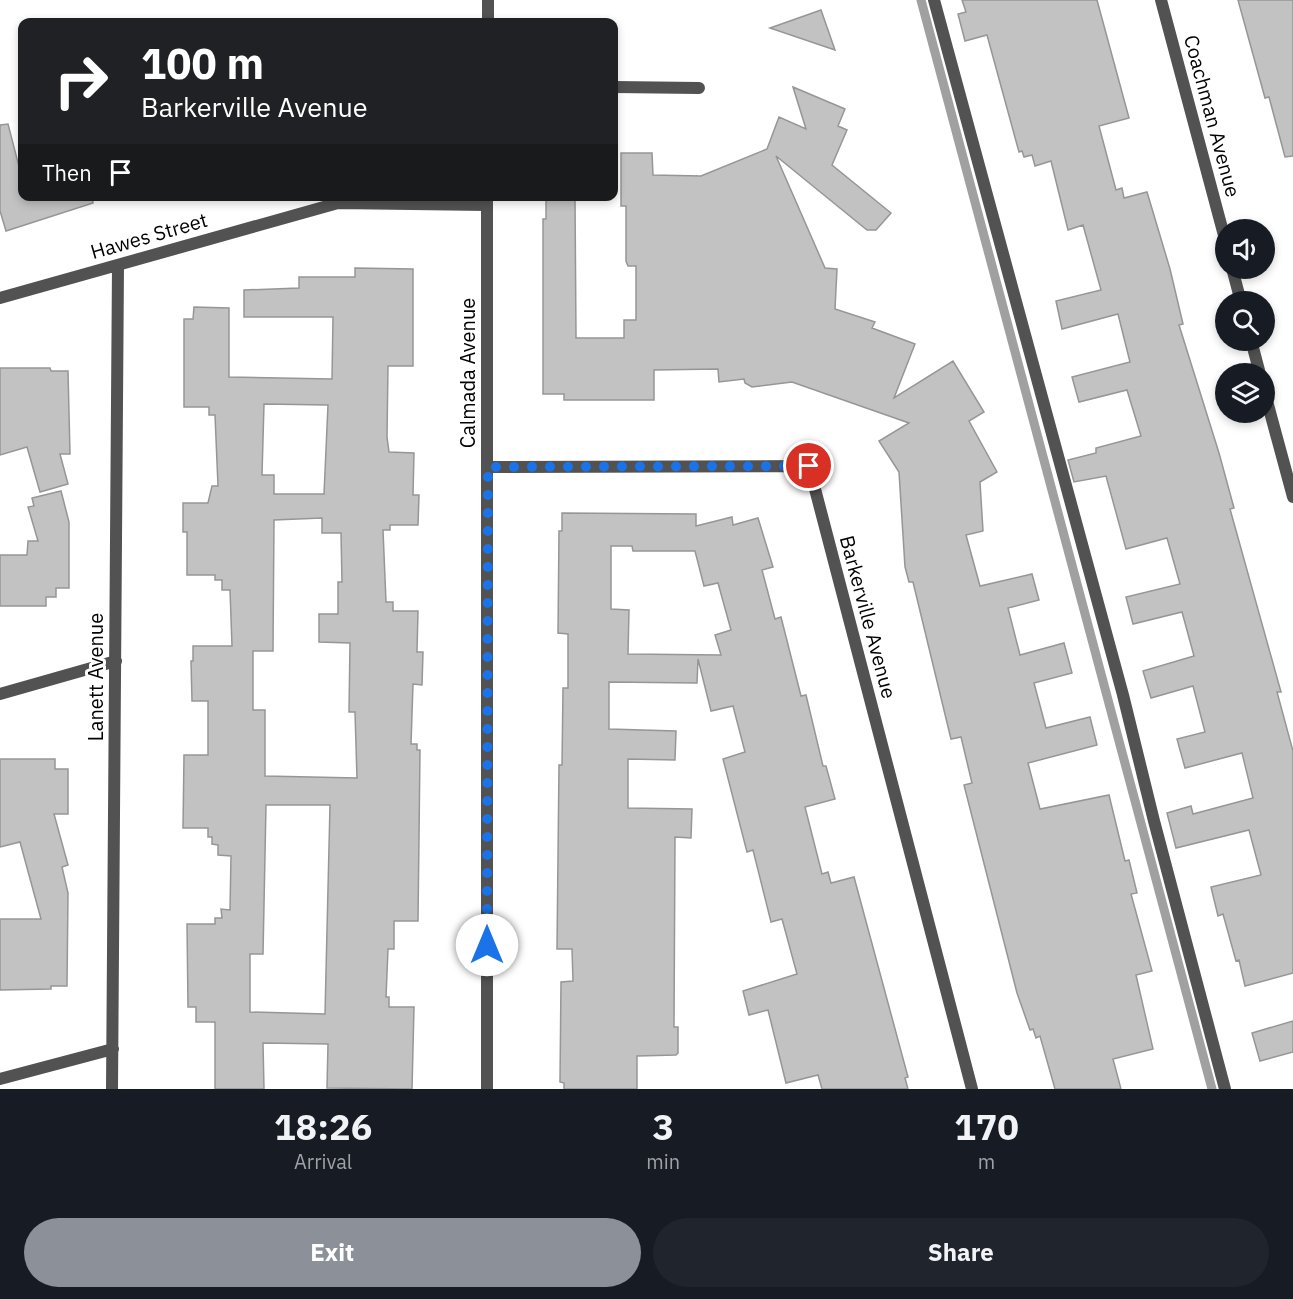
<!DOCTYPE html>
<style>
:root{--surface:#171b24;--page:#20242c;--text:#f1f3f6;--muted:#9ea1a6;--accent:#8c9099}
body{margin:0;font-family:"IBM Plex Sans",sans-serif;background:var(--page);color:var(--text);height:100vh;display:flex;flex-direction:column;font-size:22px;white-space:nowrap}
*{box-sizing:border-box;margin:0}
p{font-size:20px;color:var(--muted)}
.icon{flex:none;width:33px;height:33px;fill:none;stroke:currentColor;stroke-width:2;stroke-linecap:round;stroke-linejoin:round}
.map{position:relative;height:1089px;overflow:hidden}
.side{display:flex;flex-direction:column;background:var(--surface);flex:1}
.side>*{flex:none}
.top-card{position:absolute;left:18px;top:18px;width:600px;height:183px;border-radius:12px;box-shadow:0 3px 9px #0003;background:#202124;color:#fff;overflow:hidden}
.fabs{position:absolute;left:1215px;top:219px;display:grid;gap:12px}
.fabs a{display:grid;place-items:center;width:60px;height:60px;border-radius:50%;background:var(--surface);box-shadow:0 3px 9px #0003;font-size:30px}
.pin{position:absolute;display:grid;place-items:center;width:51px;height:51px;color:#fff;margin:-26px;border:3px solid #fff;border-radius:50%;box-shadow:0 2px 6px #0007}
.me{position:absolute;width:66px;margin:-33px;rotate:0deg;stroke-linejoin:round;filter:drop-shadow(0 0 4px #0008)}
.turn{display:flex;align-items:center;gap:21px;height:126px;padding:0 24px;font-size:27px}
.turn .icon{width:78px;height:78px;stroke-width:2.5}
.turn b{display:block;font-size:42px;line-height:51px}
.then{display:flex;align-items:center;height:57px;padding:0 24px;background:#0003;gap:12px;font-size:22px}
.eta{display:flex;justify-content:space-evenly;align-items:center;height:102px;text-align:center}
.eta b{font-size:36px;font-weight:800;line-height:42px}
.primary-button{display:flex;gap:12px;margin-top:auto;padding:12px 24px}
.primary-button a{flex:1;height:69px;border-radius:36px;background:var(--accent);color:#fff;font-size:24px;font-weight:800;line-height:69px;text-align:center}
.primary-button a+a{background:var(--page);color:var(--text)}
.map>svg:first-child{display:block}
</style>
<div class="map">
<svg width="1293" height="1089" viewBox="0 0 1293 1089">
<rect width="100%" height="100%" fill="#fff"/>
<g fill="none" stroke-linecap="round" stroke-linejoin="round">
<path stroke="#a0a0a0" stroke-width="9" d="M921,0L1212,1089"/>
</g>
<path fill="#c2c2c2" stroke="#969696" stroke-width="1.5" fill-rule="evenodd" d="M962,0H1097L1129,118L1099,126L1116,190L1122,188L1124,198L1147,192L1170,269L1183,324L1179,325L1219,453L1234,508L1230,509L1281,692H1277L1293,751V973L1245,986L1239,960L1236,961L1223,914L1218,916L1211,887L1261,875L1249,830L1176,848L1167,813L1191,806L1193,814L1253,798L1242,753L1185,768L1177,739L1205,732L1193,686L1151,698L1143,671L1194,656L1182,612L1133,624L1126,597L1180,584L1167,538L1126,549L1106,476L1074,482L1068,460L1096,453V448L1141,436L1127,390L1079,402L1072,377L1130,362L1118,314L1062,329L1056,301L1101,290L1083,225L1068,230L1051,161L1035,166L1032,155L1024,157L1022,151L1019,152L987,35L965,41L958,14L966,12Z
M1238,0H1293V156L1285,157L1269,97L1265,98Z
M821,10L835,50L770,28Z
M793,87L845,109L838,126L847,130L832,165L891,213L876,230H867L776,156L825,268L837,269L835,309L875,322L872,328L915,344L894,398L953,361L984,412L969,421L997,472L980,482L983,531L966,535L980,586L1032,574L1039,600L1008,608L1020,655L1064,643L1072,673L1034,683L1046,728L1090,717L1097,745L1028,763L1040,809L1109,795L1125,861L1129,860L1137,893L1131,894L1152,971L1136,975L1153,1049L1113,1059L1121,1089H1055L1040,1036L1036,1038L1033,1029L1030,1030L1017,993L964,785L972,783L961,737L951,739L913,582H909L905,567L899,472L879,441L909,423L792,382L752,387L745,383L744,379L719,382L718,369L654,370V400H564V394H543V219H546V196H575L576,338H624V320H636V266H628L626,261V206H621V153H652L653,175L701,176L767,149L779,117L806,129Z
M8,124L22,178V196H92L93,203L6,231L0,211V125Z
M355,268L413,269V366H388L387,437L389,452L414,453L413,495H419L418,525H390V530H383L386,602H393V611H418L417,652H423L422,685L413,684L411,744H417V750H420L418,921H394V949H388L386,997H389V1007H414L412,1089L327,1088L328,1044L263,1043L264,1089H215V1022H196V1007H188L187,924H215V918H222L221,909L230,910L231,856L218,855V845L212,844V837H208V828H183L184,755H208V701H192L191,661H193V646H232L230,590H222V580H215V575H187V532H183V503H208L212,486H218L215,415H209V407H184V319H193L194,307L229,308V377L332,379L333,317H244V290L299,288V277H355ZM264,404L328,405L324,494H274V475H262ZM322,518V533H341L342,582H338V614H319V642L350,643L349,712H355L357,778L265,776V710H253V651H273L274,520ZM266,805H330L325,1014L250,1012V954H263Z
M0,368H50L51,371H68L70,454H60L68,484L40,492L27,447L0,455Z
M61,491L69,522V588H56V597H46V606H0V555H27L28,541H38L28,507L34,506L32,498Z
M562,513L696,514V526L732,517L733,525L758,518L773,567L762,570L775,619L781,617L801,696L806,695L823,766H826L835,799L805,807L822,874L828,872L831,883L854,877L908,1077L905,1078L908,1089H822L818,1075L786,1083L768,1010L749,1015L743,991L797,974L782,919L771,922L753,850L747,852L723,759L745,752L733,706L711,711L698,659L697,683L609,682V729L676,731L675,760L628,759V808L692,809L691,838L675,837L674,1027H678V1053L676,1055L637,1056V1089H564V1083L560,1082L561,982L573,981L572,949H557L559,765H562L563,688H568V634L558,633L559,531H562ZM611,546H632L633,551H695L704,586L718,583L731,630L715,635L721,655L628,654L629,610L611,609Z
M0,759H55V769H68V814H54L68,865L62,867L68,893L67,986H51V989L0,990V919H41L20,842L0,847Z
M1293,1021V1052L1260,1061L1252,1033Z"/>
<g fill="none" stroke-linecap="round" stroke-linejoin="round">
<path stroke="#525252" stroke-width="12" d="M934,0L1123,695L1154,821L1225,1089"/>
<path stroke="#525252" stroke-width="12" d="M1161,0L1226,243
M614,87L699,88
M1232,268L1241,302
M0,298L338,203L487,205
M1251,340L1260,374
M1264,390L1293,497
M487,467L809,466L972,1089
M0,694L116,661
M0,1079L113,1049
M112,1089L118,265"/>
<path stroke="#525252" stroke-width="12" d="M488,22V0
M487,1089V196"/>
</g>
<g fill="none" stroke-linecap="round" stroke-linejoin="round">
<path stroke="#1a73e8" stroke-width="10" stroke-dasharray="0 18" d="M487,945L488,467L809,466"/>
</g>
<g text-anchor="middle" stroke-width="6" stroke-linejoin="round" paint-order="stroke">
<g font-size="20" fill="#000" stroke="#fff">
<text transform="translate(1212 116) rotate(75)" y="7">Coachman Avenue</text>
<text transform="translate(149 236) rotate(-16)" y="7">Hawes Street</text>
<text transform="translate(468 373) rotate(-90)" y="7">Calmada Avenue</text>
<text transform="translate(868 617) rotate(75)" y="7">Barkerville Avenue</text>
<text transform="translate(96 677) rotate(-90)" y="7">Lanett Avenue</text>
</g>
</g>
</svg>
<div class="fabs">
<a><svg class="icon" aria-label="sound" viewBox="0 0 24 24"><path d="M4 9h4l5-4v14l-5-4H4zM17 9q2 3 0 6"/></svg></a>
<a><svg class="icon" aria-label="search" viewBox="0 0 24 24"><circle cx="10" cy="10" r="6"/><path d="M15 15l6 6"/></svg></a>
<a><svg class="icon" aria-label="layers" viewBox="0 0 24 24"><path d="M12 4l9 5-9 5-9-5zM3 14l9 5 9-5"/></svg></a>
</div>
<div class="pin" style="left:809px;top:466px;background:#d93025"><svg class="icon" aria-label="arrive" viewBox="0 0 24 24"><path d="M6 21V4h12l-3 4 3 4H6"/></svg></div>
<svg class="me" style="left:487px;top:945px" viewBox="-20 -20 40 40"><circle r="19" fill="#fff"/><path d="M0-13L10 11 0 6-10 11z" fill="#1a73e8"/></svg>
<div class="top-card">
<div class="turn"><svg class="icon" aria-label="right" viewBox="0 0 24 24"><path d="M7 20v-9h11M14 6l5 5-5 5"/></svg><div><b>100 m</b>Barkerville Avenue</div></div>
<div class="then">Then<svg class="icon" aria-label="arrive" viewBox="0 0 24 24"><path d="M6 21V4h12l-3 4 3 4H6"/></svg></div>
</div>
</div>
<section class="side">
<div class="eta">
<div><b>18:26</b><p>Arrival</p></div>
<div><b>3</b><p>min</p></div>
<div><b>170</b><p>m</p></div>
</div>
<div class="primary-button"><a>Exit</a><a>Share</a></div>
</section>
